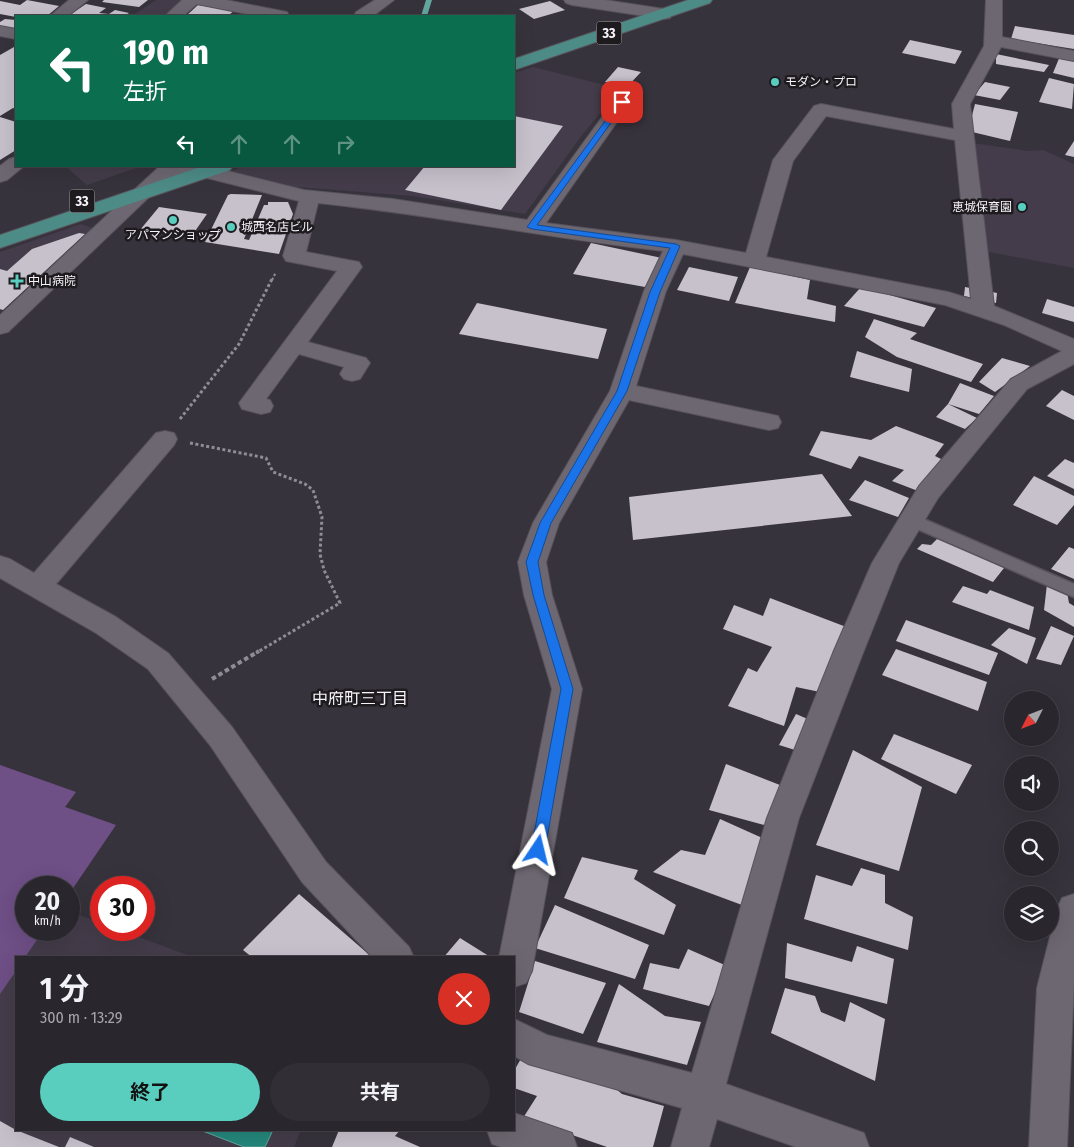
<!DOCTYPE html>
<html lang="ja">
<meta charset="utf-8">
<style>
:root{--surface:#29262d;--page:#312e35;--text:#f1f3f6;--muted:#a5a5aa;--line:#454349;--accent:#59cebe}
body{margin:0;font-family:"Fira Sans Condensed","Noto Sans JP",sans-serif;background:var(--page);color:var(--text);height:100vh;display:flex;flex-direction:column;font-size:19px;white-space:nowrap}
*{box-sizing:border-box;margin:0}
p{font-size:16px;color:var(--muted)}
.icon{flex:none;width:28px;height:28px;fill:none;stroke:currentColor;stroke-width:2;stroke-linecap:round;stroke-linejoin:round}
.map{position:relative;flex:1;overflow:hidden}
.side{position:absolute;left:15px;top:956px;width:500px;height:175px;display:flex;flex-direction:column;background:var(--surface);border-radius:0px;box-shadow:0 5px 20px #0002,0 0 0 1px var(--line)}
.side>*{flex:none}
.hud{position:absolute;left:15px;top:15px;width:500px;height:152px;border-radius:0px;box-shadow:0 5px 20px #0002,0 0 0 1px var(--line);background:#0b6e4f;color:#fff;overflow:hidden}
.needle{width:32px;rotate:228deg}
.fabs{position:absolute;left:1004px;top:691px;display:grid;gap:10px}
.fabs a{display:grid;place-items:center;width:55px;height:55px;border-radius:50%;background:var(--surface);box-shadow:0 5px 20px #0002,0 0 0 1px var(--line);font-size:25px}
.speed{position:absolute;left:15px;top:876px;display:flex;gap:10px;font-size:25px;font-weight:700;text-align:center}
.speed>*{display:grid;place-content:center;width:65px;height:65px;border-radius:50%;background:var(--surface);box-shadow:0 5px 20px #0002,0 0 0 1px var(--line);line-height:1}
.speed small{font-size:12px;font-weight:400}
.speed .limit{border:8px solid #d22;background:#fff;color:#111}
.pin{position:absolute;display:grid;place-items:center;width:42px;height:42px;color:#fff;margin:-21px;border-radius:10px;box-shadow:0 2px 8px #0006}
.me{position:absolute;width:55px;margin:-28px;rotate:10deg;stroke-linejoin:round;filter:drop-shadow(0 0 4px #0008)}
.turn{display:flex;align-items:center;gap:18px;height:105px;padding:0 25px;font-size:22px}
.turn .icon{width:65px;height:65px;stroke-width:2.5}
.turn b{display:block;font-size:35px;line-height:42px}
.lanes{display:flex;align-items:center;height:48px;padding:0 25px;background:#0003;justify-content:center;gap:25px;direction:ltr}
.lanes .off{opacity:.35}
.round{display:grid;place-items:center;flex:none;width:52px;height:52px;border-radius:26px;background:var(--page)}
.summary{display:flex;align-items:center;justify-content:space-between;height:85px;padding:0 25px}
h1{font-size:30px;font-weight:700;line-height:38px}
.primary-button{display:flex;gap:10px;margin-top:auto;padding:10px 25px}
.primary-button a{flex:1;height:58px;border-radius:30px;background:var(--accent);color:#111;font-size:20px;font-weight:700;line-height:58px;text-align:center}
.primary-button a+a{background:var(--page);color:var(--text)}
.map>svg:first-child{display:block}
</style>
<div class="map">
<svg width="1074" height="1147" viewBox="0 0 1074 1147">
<rect width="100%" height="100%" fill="#37333c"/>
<path fill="#443c4a" d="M156,0H182L183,4L168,16H132Z
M533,67L620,89L582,135L525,214L413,196L296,187L232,171L245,166H514V73Z
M964,142L1028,151L1043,150L1074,164V268L973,249Z
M65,166H142L87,185Z
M81,224L92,228L0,312V252Z
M0,765L76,792L65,807L116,825L69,894V888H26V930H69V911L101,923V930H119L193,957L16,958V1130H301L294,1147H0Z"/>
<path fill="#6e4f86" d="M0,765L76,792L65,807L116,825L69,894V888H26V930H44L25,957L16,958V971L0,994Z"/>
<path fill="#24877b" stroke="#63a7a1" d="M200,1130H273L265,1147H244Z"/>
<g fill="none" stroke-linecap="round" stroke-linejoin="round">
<path fill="#63a7a1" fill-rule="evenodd" d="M426,0H432L427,16H421Z"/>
</g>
<path fill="#c7c1cc" d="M27,0L59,6L47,16L16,17L0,14V1L20,5Z
M104,0H148L139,7L102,2Z
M550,1L565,10L534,19L519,9Z
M86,4L106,8L99,13L109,14L115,10L129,13L124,16H68Z
M198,5L234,11L230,14L238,16H186Z
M5,19L16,20V30L0,27V22Z
M1015,26L1074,35V49L1011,39Z
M910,40L962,51L955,64L902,53Z
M14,47L16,48V109L13,108L0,116V55Z
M996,54L1049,65L1044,72L996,64Z
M1060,56L1074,58V78L1053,73Z
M618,67L641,72L627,87L605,82Z
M1049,78L1074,84L1072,109L1039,102Z
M985,82L1010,87L1000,100L974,95Z
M975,104L1018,112L1010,141L968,131Z
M514,116L563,126L501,210L405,190L425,166H514Z
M0,117L16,122V150L0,160Z
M1074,141V157L1065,155Z
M231,194L262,195L244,239L249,240L264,205H268V202H288L293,214L279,254L205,242L228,195Z
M159,207L207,214L193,234L164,230L162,233L140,230Z
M79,233L85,234L3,310L0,309V269L7,271L32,249Z
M591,243L662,258L645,287L573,274Z
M689,267L738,277L729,301L677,290Z
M750,267L810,280L807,299L836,306L835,322L735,303Z
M861,287L936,308L924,327L844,306Z
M965,287L997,293L996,303L964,296Z
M1047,299L1074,307V322L1042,313Z
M477,303L607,329L598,359L459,334Z
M874,319L917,333L910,339L983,364L971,382L897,357L865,337Z
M857,351L912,369L909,392L850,377Z
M1002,358L1030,366L995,392L979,382Z
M960,383L994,396L979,414L948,404Z
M1062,390L1074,396V420L1046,406Z
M948,404L977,418L965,429L936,417Z
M896,426L944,444L935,456L943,460L918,491L892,481L904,470L859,456L851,469L809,455L821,431L871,440Z
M1065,459L1074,463V489L1047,476Z
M822,474L852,516L633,540L629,497Z
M1034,476L1074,496V505L1057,525L1013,505Z
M865,480L909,498L898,517L849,500Z
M938,538L1004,568L993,582L917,549L922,544L931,545Z
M1069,547L1074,549V579L1051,569Z
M1047,584L1067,592L1069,603L1074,606V627L1044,610Z
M963,586L987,594L990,590L1034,607L1029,630L952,602Z
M770,598L849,628L820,692L796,687L784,726L728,706L748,668L757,672L772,647L723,629L734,605L763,616Z
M906,620L998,653L989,675L896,641Z
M1051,626L1074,636L1061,665L1036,659Z
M1009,628L1036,638L1027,664L991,645Z
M896,649L987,682L978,711L882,675Z
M796,714L810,720L795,750L779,745Z
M894,734L972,765L956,794L881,759Z
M853,750L922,787L899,871L816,845Z
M726,764L785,787L768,826L709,810Z
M720,819L767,840L742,905L653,872L681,850L705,855Z
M582,857L638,870L634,879L676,905L664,935L564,898Z
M861,868L885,875V903L913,917L908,950L804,919L816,875L852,886Z
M299,894L373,958H253L243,950Z
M555,905L649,945L635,979L535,948Z
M460,938L492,958H443Z
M787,943L852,962L857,946L894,959L887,1004L785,978Z
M688,949L727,966L709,1006L643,989L650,963L679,969Z
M535,961L606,983L583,1034L519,1012Z
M619,984L665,1016L701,1022L687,1065L597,1042Z
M785,988L815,996L821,1012L845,1022L850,1002L885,1019L875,1081L771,1033Z
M523,1055L610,1084L622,1094L664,1106L653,1147H607L523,1118L537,1096L514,1088V1071Z
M0,1121L16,1130L59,1147H0Z
M339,1130H400L395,1136L420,1147H332Z
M70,1137L94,1147H65Z"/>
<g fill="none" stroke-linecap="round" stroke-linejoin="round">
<g stroke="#57525b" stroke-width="3">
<path id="service" d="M912,514L1074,584V597L906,524L904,520L906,516Z"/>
</g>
<g stroke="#57525b" stroke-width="2">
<path id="minor" d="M69,0H88L68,16H50Z
M182,0H226L287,12L289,16H257L197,4L183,16H165Z
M564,0H605L664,9L670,10L672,14L670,18L664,19L572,5L566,3Z
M986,0H1002V37L1074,51V61L1001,47L970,104L994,306L1074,339V364L1027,389L938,498L899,563L863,653L799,818L726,1084L864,1133L869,1147H796L717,1119L709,1147H671L682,1108L528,1064L514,1056V1019L547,1035L692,1073L767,818L833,653L872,563L919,486L1011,379L1062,351L1004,325L945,305L683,254L666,291L636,386L769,414L778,416L781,422L778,428L769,430L629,400L559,523L546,562L552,595L582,689L532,971L526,983L514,987V958H499L552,689L524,595L518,562L533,523L610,391L644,291L663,251C548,238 434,215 318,203L306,252L359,262L362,267L308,342L366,358L370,363L360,379L352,381L344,379L340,374L344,367L299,354L266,399L270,400L273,406L270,412L261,414L242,409L239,403L337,271L286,261L283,256L299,201L207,178L164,179L157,177L154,173L157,169L164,167L208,166L304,190L393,199L527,220L616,98L622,96L628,98L631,102L546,223L676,240L746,253L773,160L814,106L821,104L954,129L952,104L984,46ZM826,116L955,140L971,299L948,292L766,257L793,161Z
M0,26L16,29V39L0,36Z
M16,157V166H24L7,180L0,182V166L9,159Z
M141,188L148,190L151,194L148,198L8,332L0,334V315L134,190Z
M165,431L174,433L177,439L174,445L56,584L116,617L168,653L232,727L326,862L409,947L414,958H373L302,882L210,745L148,669L96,633L0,578V556L10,559L34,573L156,433Z
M1074,894V983L1067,1147H1029L1037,988L1057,909L1062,898Z
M514,1113L572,1133L577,1147H501L492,1144L487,1130H514Z"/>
</g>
<g stroke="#57525b" stroke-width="2">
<path id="secondary" d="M375,0H394L373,16H354L356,12Z
M160,166H182L148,198L141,200L134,198L131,194L134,190Z"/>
</g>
<g stroke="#57525b" stroke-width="2">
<path id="primary" d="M688,0H712L710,3L514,70V59Z
M203,166H233L230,170L0,248V235Z"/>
</g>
<path stroke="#908c94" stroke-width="2" stroke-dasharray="2.5 2" stroke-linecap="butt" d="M272,280L276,272"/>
<path stroke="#908c94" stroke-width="3" stroke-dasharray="3 2.5" stroke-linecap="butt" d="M180,419L239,344L272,279
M190,443L266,458L273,472L305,484L313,490L322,517L320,554L324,570L340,603L256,653"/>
<path stroke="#908c94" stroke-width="4" stroke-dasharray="4.5 3" stroke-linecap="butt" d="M212,679L259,651"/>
<use href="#service" fill="#6d6771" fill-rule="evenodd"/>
<use href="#minor" fill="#6d6771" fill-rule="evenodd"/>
<use href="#secondary" fill="#6d6771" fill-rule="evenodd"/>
<use href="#primary" fill="#4d8b87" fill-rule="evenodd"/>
</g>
<path fill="#1a73e8" stroke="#114b97" d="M620,101L626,102L537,225L676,244L680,246L660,292L627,391L551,523L538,562L544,595L573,689L545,850L543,855L538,856L533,855L531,850L561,689L533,595L526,562L540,523L617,391L650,292L670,248L532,229L527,227Z"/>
<g fill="#59cebe" stroke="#1e1b1f" stroke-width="2">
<circle cx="775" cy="82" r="5"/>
<circle cx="1022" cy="207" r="5"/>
<circle cx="173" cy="220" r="5"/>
<circle cx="231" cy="227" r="5"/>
<path d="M14.5 273.5h5v5h5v5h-5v5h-5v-5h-5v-5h5z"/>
</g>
<g text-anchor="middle" stroke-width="5" stroke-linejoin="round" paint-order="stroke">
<g font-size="12" fill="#f6f3f9" stroke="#1e1b1f" text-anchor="start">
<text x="785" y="86">モダン・プロ</text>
<text x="1012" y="211" text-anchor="end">恵城保育園</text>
<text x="241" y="231">城西名店ビル</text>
<text x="173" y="239" text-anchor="middle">アパマンショップ</text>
<text x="28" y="285">中山病院</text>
</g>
<g fill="#1e1b1f" stroke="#b5b2b8" stroke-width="1">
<rect x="596.5" y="21.5" width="25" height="23" rx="4"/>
<rect x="69.5" y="189.5" width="25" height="23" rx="4"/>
</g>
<g font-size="14" font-weight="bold" fill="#f6f3f9">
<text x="609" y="38">33</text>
<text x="82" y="206">33</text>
</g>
<g font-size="16" fill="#f6f3f9" stroke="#1e1b1f">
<text x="360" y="704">中府町三丁目</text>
</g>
</g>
</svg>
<div class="fabs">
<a><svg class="needle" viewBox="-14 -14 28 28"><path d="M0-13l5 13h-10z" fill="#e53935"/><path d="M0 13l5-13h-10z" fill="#a5a5aa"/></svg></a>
<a><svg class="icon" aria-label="sound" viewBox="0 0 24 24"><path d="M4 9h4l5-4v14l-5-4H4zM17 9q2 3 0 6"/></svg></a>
<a><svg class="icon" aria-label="search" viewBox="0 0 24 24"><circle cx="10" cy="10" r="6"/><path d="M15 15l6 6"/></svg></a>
<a><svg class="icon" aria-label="layers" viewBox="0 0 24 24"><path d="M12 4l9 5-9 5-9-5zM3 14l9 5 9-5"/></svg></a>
</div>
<div class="speed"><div>20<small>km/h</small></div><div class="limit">30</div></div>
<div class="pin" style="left:622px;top:102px;background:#d93025"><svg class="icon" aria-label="arrive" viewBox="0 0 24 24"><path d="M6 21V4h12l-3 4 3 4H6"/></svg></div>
<svg class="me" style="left:538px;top:850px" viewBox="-20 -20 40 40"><path d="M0-17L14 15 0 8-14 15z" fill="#1a73e8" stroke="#fff" stroke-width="4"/></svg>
<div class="hud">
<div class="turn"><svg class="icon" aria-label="left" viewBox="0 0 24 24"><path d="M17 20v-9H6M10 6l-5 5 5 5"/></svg><div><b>190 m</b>左折</div></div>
<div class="lanes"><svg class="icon" aria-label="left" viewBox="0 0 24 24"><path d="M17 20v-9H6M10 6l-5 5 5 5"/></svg><svg class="icon off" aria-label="ahead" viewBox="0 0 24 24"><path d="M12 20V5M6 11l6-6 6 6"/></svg><svg class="icon off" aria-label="ahead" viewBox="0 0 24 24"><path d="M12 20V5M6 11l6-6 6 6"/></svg><svg class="icon off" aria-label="right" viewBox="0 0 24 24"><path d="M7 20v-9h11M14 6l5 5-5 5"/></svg></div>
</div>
<section class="side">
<div class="summary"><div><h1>1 分</h1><p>300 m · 13:29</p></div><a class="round" style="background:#d93025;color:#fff"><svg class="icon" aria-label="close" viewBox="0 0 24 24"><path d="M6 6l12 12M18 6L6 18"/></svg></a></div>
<div class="primary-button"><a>終了</a><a>共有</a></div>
</section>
</div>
